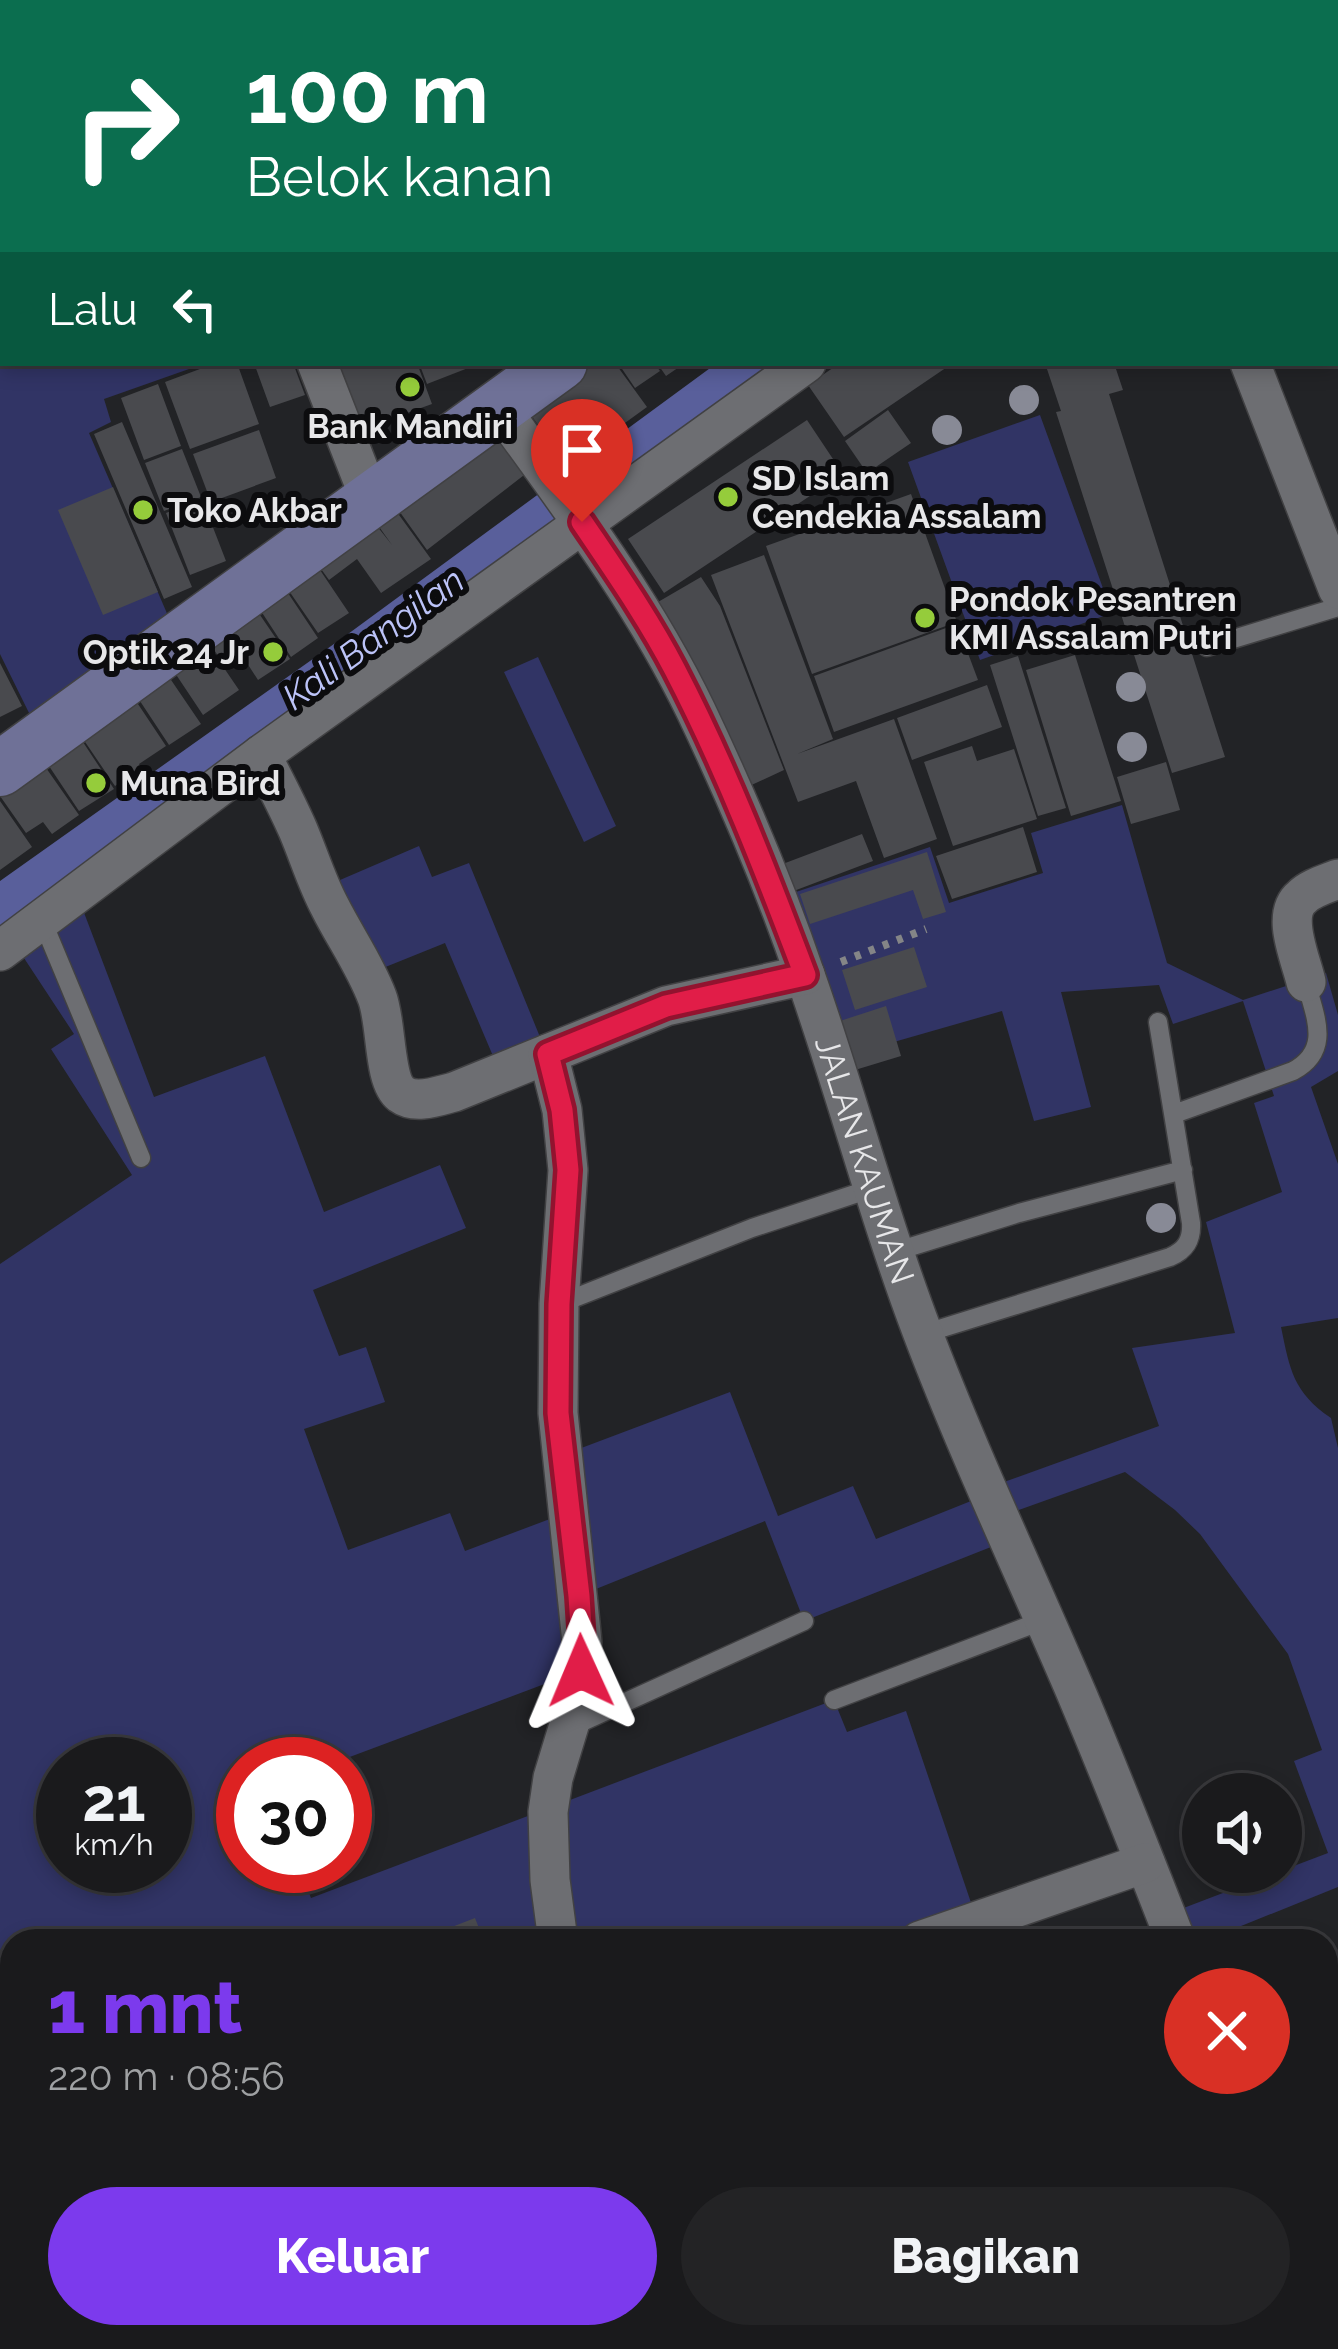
<!DOCTYPE html>
<html lang="id">
<meta charset="utf-8">
<style>
:root{--surface:#1a1a1c;--page:#232325;--text:#f1f3f6;--muted:#9fa1a3;--line:#38383b;--accent:#7c3aed}
body{margin:0;font-family:Raleway,sans-serif;background:var(--page);color:var(--text);height:100vh;display:flex;flex-direction:column;font-size:45px;white-space:nowrap}
*{box-sizing:border-box;margin:0}
p{font-size:39px;color:var(--muted)}
.icon{flex:none;width:66px;height:66px;fill:none;stroke:currentColor;stroke-width:2;stroke-linecap:round;stroke-linejoin:round}
.map{position:relative;flex:1;overflow:hidden}
.panel{position:absolute;left:0px;top:1929px;width:1338px;height:420px;display:flex;flex-direction:column;background:var(--surface);border-radius:36px 36px 0 0;box-shadow:0 6px 18px #0003,0 0 0 3px var(--line)}
.panel>*{flex:none}
.hud{position:absolute;left:0px;top:0px;width:1338px;height:366px;box-shadow:0 6px 18px #0003,0 0 0 3px var(--line);background:#0b6e4f;color:#fff;overflow:hidden}
.buttons{position:absolute;left:1182px;top:1773px;display:grid;gap:24px}
.buttons a{display:grid;place-items:center;width:120px;height:120px;border-radius:50%;background:var(--surface);box-shadow:0 6px 18px #0003,0 0 0 3px var(--line);font-size:60px}
.speed{position:absolute;left:36px;top:1737px;display:flex;gap:24px;font-size:60px;font-weight:700;text-align:center}
.speed>*{display:grid;place-content:center;width:156px;height:156px;border-radius:50%;background:var(--surface);box-shadow:0 6px 18px #0003,0 0 0 3px var(--line);line-height:1}
.speed small{font-size:30px;font-weight:400}
.speed .limit{border:18px solid #d22;background:#fff;color:#111}
.pin{position:absolute;display:grid;place-items:center;width:102px;height:102px;color:#fff;margin:-123px -51px;border-radius:50% 50% 50% 0;rotate:-45deg;box-shadow:0 0 12px #0007}
.pin .icon{rotate:45deg}
.me{position:absolute;width:132px;margin:-66px;rotate:359deg;stroke-linejoin:round;filter:drop-shadow(0 0 9px #0008)}
.turn{display:flex;align-items:center;gap:42px;height:252px;padding:0 48px;font-size:54px}
.turn .icon{width:156px;height:156px;stroke-width:2.5}
.turn b{display:block;font-size:84px;line-height:102px}
.then{display:flex;align-items:center;height:114px;padding:0 48px;background:#0003;gap:24px;font-size:45px}
.round{display:grid;place-items:center;flex:none;width:126px;height:126px;border-radius:63px;background:var(--page)}
.overview{display:flex;align-items:center;justify-content:space-between;height:204px;padding:0 48px}
h1{font-size:72px;font-weight:800;line-height:90px;color:var(--accent)}
.action{display:flex;gap:24px;margin-top:auto;padding:24px 48px}
.action a{flex:1;height:138px;border-radius:72px;background:var(--accent);color:#fff;font-size:48px;font-weight:800;line-height:138px;text-align:center}
.action a+a{background:var(--page);color:var(--text)}
.map>svg:first-child{display:block}
</style>
<div class="map">
<svg width="1338" height="2349" viewBox="0 0 1338 2349">
<rect width="100%" height="100%" fill="#222326"/>
<path fill="#313465" fill-rule="evenodd" d="M351,0H652L654,3H352Z
M3,293V363H206L104,399L111,422L89,433L169,618L30,715L0,654V294Z
M1040,415L1112,613L980,660L908,462Z
M538,657L616,826L584,842L504,672Z
M1122,805L1167,963L1243,1000L1326,973L1338,1015V1071L1311,1087L1338,1164V1318L1281,1327C1290,1370 1293,1392 1331,1418L1338,1448V1887L1204,1941H1193L1181,1909L1328,1853L1294,1761L1322,1750L1288,1654L1200,1534L1175,1510L1125,1472L1016,1511L1004,1482L1159,1426L1132,1348L1235,1333L1206,1222L1282,1192L1254,1103L1274,1096L1243,1001L1173,1024L1159,985L1061,992L1091,1107L1034,1121L1002,1011L845,1056L790,894L930,847L949,903L1043,873L1031,833Z
M419,846L432,877L469,863L540,1037L493,1056L445,943L383,968L347,901L340,880Z
M83,910L154,1097L265,1056L324,1212L440,1165L466,1228L313,1290L339,1356L366,1347L385,1402L304,1429L348,1550L450,1513L465,1551L579,1508L576,1450L730,1392L778,1516L853,1486L876,1539L976,1499L996,1545L804,1621L765,1521L591,1591L595,1665L331,1764H243V1866H298L311,1898L834,1700L847,1732L906,1711L984,1941H687L682,1928L642,1941H12V2337H288L291,2342L280,2349H0V1264L132,1175L51,1049L74,1034L22,955ZM63,1764H165V1866H63Z
M594,2337H747V2349H572L594,2340Z"/>
<path fill="#595f9b" d="M717,363H774L0,932V881L348,634Z"/>
<path fill="#494a4e" d="M216,363H237L259,424L190,449L165,382Z
M254,363H293L305,395L270,407Z
M336,363H417L432,404L360,430Z
M419,363H481L427,384Z
M596,363H615L647,407L567,465L528,411Z
M618,363H654L660,371L635,388Z
M657,363H685L666,376Z
M840,363H953L844,437L808,385Z
M1045,363H1114L1123,390L1109,394L1225,757L1172,773L1056,412L1061,411Z
M158,384L181,446L144,460L121,398Z
M888,410L911,443L867,473L845,441Z
M807,420L843,474L664,593L628,539Z
M122,422L192,587L164,599L94,434Z
M259,430L276,478L211,502L193,454Z
M501,436L528,472L427,550L397,508Z
M182,449L201,497L164,511L145,463Z
M113,487L158,592L103,615L58,510Z
M911,494L957,622L812,674L766,546Z
M202,499L226,561L190,575L166,513Z
M394,508L431,559L381,593L357,559L329,580L316,562L373,521L392,545L375,521Z
M764,555L833,739L797,754L894,719L937,839L884,858L856,781L798,802L711,575Z
M318,567L349,613L318,633L287,588Z
M701,577L720,606L784,770L745,788L676,631L658,602Z
M286,590L318,638L291,657L259,608Z
M258,612L290,659L258,680L227,632Z
M957,624L978,680L834,732L814,676Z
M224,632L237,651L222,662L209,642Z
M207,643L239,690L203,715L171,667Z
M1075,655L1121,801L1071,816L1026,670Z
M1018,656L1066,808L1038,816L990,665Z
M0,663L22,706L0,717Z
M167,674L201,724L169,745L136,695Z
M987,685L1002,727L912,760L897,718Z
M134,698L166,746L139,764L141,768L115,786L79,733Z
M79,736L114,789L79,811L45,760Z
M972,746L977,761L1014,749L1037,819L953,846L924,762Z
M1166,762L1180,810L1131,824L1117,777Z
M44,765L79,815L52,834L43,822L26,833L0,796Z
M0,801L32,847L0,870Z
M1023,827L1037,872L952,899L936,856Z
M862,834L873,861L791,892L780,865Z
M927,852L946,912L923,919L913,890L810,924L800,894Z
M914,947L927,987L855,1010L842,970Z
M886,1006L901,1056L855,1070L840,1021Z
M475,1918L484,1941H448L444,1930Z"/>
<g fill="none" stroke-linecap="round" stroke-linejoin="round">
<g stroke="#414143" stroke-width="21">
<path id="lane" d="M1207,647L1338,607
M42,920L141,1158
M1174,1114L1293,1071C1332,1050 1315,1017 1306,982
M894,1252L1019,1213L1183,1170
M559,1304L752,1228L873,1188
M923,1334L1170,1257C1186,1250 1192,1240 1191,1223L1158,1022
M834,1700L1044,1620
M573,1726L804,1621"/>
</g>
<g stroke="#414143" stroke-width="42">
<g id="street">
<path d="M340,0L341,3"/>
<path d="M1314,3L1318,0"/>
<path d="M0,5L3,8"/>
<path d="M0,223H3"/>
<path d="M317,363L371,501"/>
<path d="M1250,363L1338,589"/>
<path id="s1" d="M499,407C570,505 643,601 696,711C737,797 775,887 806,978C847,1095 878,1215 922,1331C969,1455 1026,1575 1078,1697C1112,1778 1144,1859 1176,1941"/>
<path d="M261,755C274,780 287,805 298,830C309,856 317,883 330,907C345,937 365,965 377,997C387,1022 383,1080 401,1094C416,1105 438,1096 454,1092L666,1006L805,975"/>
<path d="M0,951L261,755L806,363"/>
<path d="M1306,982C1301,959 1280,915 1302,897C1311,888 1326,884 1338,879"/>
<path d="M548,1054L562,1110L568,1170L559,1304L558,1413L582,1642L577,1699L553,1778L548,1812L550,1880L558,1941"/>
<path d="M920,1941L1145,1863"/>
<path d="M1306,2337L1309,2349"/>
<path d="M303,2349L322,2337"/>
</g>
</g>
<g stroke="#414143" stroke-width="57">
<path id="secondary" d="M1052,3L1056,0
M0,769L560,363"/>
</g>
<path stroke="#848587" stroke-width="8" stroke-dasharray="6 9" stroke-linecap="butt" d="M841,962L926,929
M189,2337L195,2349"/>
<use href="#lane" stroke="#6d6e72" stroke-width="18"/>
<use href="#street" stroke="#6d6e72" stroke-width="39"/>
<use href="#secondary" stroke="#6f7197" stroke-width="54"/>
</g>
<g fill="#888a96">
<circle cx="1024" cy="400" r="15"/>
<circle cx="947" cy="430" r="15"/>
<circle cx="1131" cy="687" r="15"/>
<circle cx="1132" cy="747" r="15"/>
<circle cx="1161" cy="1218" r="15"/>
</g>
<g fill="none" stroke-linecap="round" stroke-linejoin="round">
<g stroke="#92132f" stroke-width="30">
<path id="route" d="M581,1671L582,1642L579,1596L558,1413L559,1304L568,1170L562,1110L548,1054L666,1006L805,975C766,872 726,768 675,670C648,618 615,571 582,522"/>
</g>
<use href="#route" stroke="#e11d48" stroke-width="21"/>
</g>
<g fill="#95cc3b" stroke="#0c0c0e" stroke-width="4.5">
<circle cx="410" cy="387" r="12"/>
<circle cx="728" cy="497" r="12"/>
<circle cx="143" cy="510" r="12"/>
<circle cx="925" cy="618" r="12"/>
<circle cx="273" cy="652" r="12"/>
<circle cx="96" cy="783" r="12"/>
</g>
<g text-anchor="middle" stroke-width="12" stroke-linejoin="round" paint-order="stroke">
<g font-size="33" font-weight="bold" fill="#e7e7e9" stroke="#0c0c0e" text-anchor="start">
<text x="410" y="438" text-anchor="middle">Bank Mandiri</text>
<text x="752" y="490">SD Islam<tspan x="752" dy="38">Cendekia Assalam</tspan></text>
<text x="167" y="522">Toko Akbar</text>
<text x="949" y="611">Pondok Pesantren<tspan x="949" dy="38">KMI Assalam Putri</tspan></text>
<text x="249" y="664" text-anchor="end">Optik 24 Jr</text>
<text x="120" y="795">Muna Bird</text>
</g>
<g font-size="33" fill="#e7e7e9" stroke="#0c0c0e">
<text dy="12" stroke="none"><textPath href="#s1" startOffset="843">JALAN KAUMAN</textPath></text>
</g>
<g font-size="36" font-style="italic" fill="#bcc3f8" stroke="#0c0c0e">
<text transform="translate(373 638) rotate(-36)" y="13">Kali Bangilan</text>
</g>
</g>
</svg>
<div class="buttons">
<a><svg class="icon" aria-label="sound" viewBox="0 0 24 24"><path d="M4 9h4l5-4v14l-5-4H4zM17 9q2 3 0 6"/></svg></a>
</div>
<div class="speed"><div>21<small>km/h</small></div><div class="limit">30</div></div>
<div class="pin" style="left:582px;top:522px;background:#d93025"><svg class="icon" aria-label="arrive" viewBox="0 0 24 24"><path d="M6 21V4h12l-3 4 3 4H6"/></svg></div>
<svg class="me" style="left:581px;top:1671px" viewBox="-20 -20 40 40"><path d="M0-17L14 15 0 8-14 15z" fill="#e11d48" stroke="#fff" stroke-width="4"/></svg>
<div class="hud">
<div class="turn"><svg class="icon" aria-label="right" viewBox="0 0 24 24"><path d="M7 20v-9h11M14 6l5 5-5 5"/></svg><div><b>100 m</b>Belok kanan</div></div>
<div class="then">Lalu<svg class="icon" aria-label="left" viewBox="0 0 24 24"><path d="M17 20v-9H6M10 6l-5 5 5 5"/></svg></div>
</div>
<section class="panel">
<div class="overview"><div><h1>1 mnt</h1><p>220 m · 08:56</p></div><a class="round" style="background:#d93025;color:#fff"><svg class="icon" aria-label="close" viewBox="0 0 24 24"><path d="M6 6l12 12M18 6L6 18"/></svg></a></div>
<div class="action"><a>Keluar</a><a>Bagikan</a></div>
</section>
</div>
